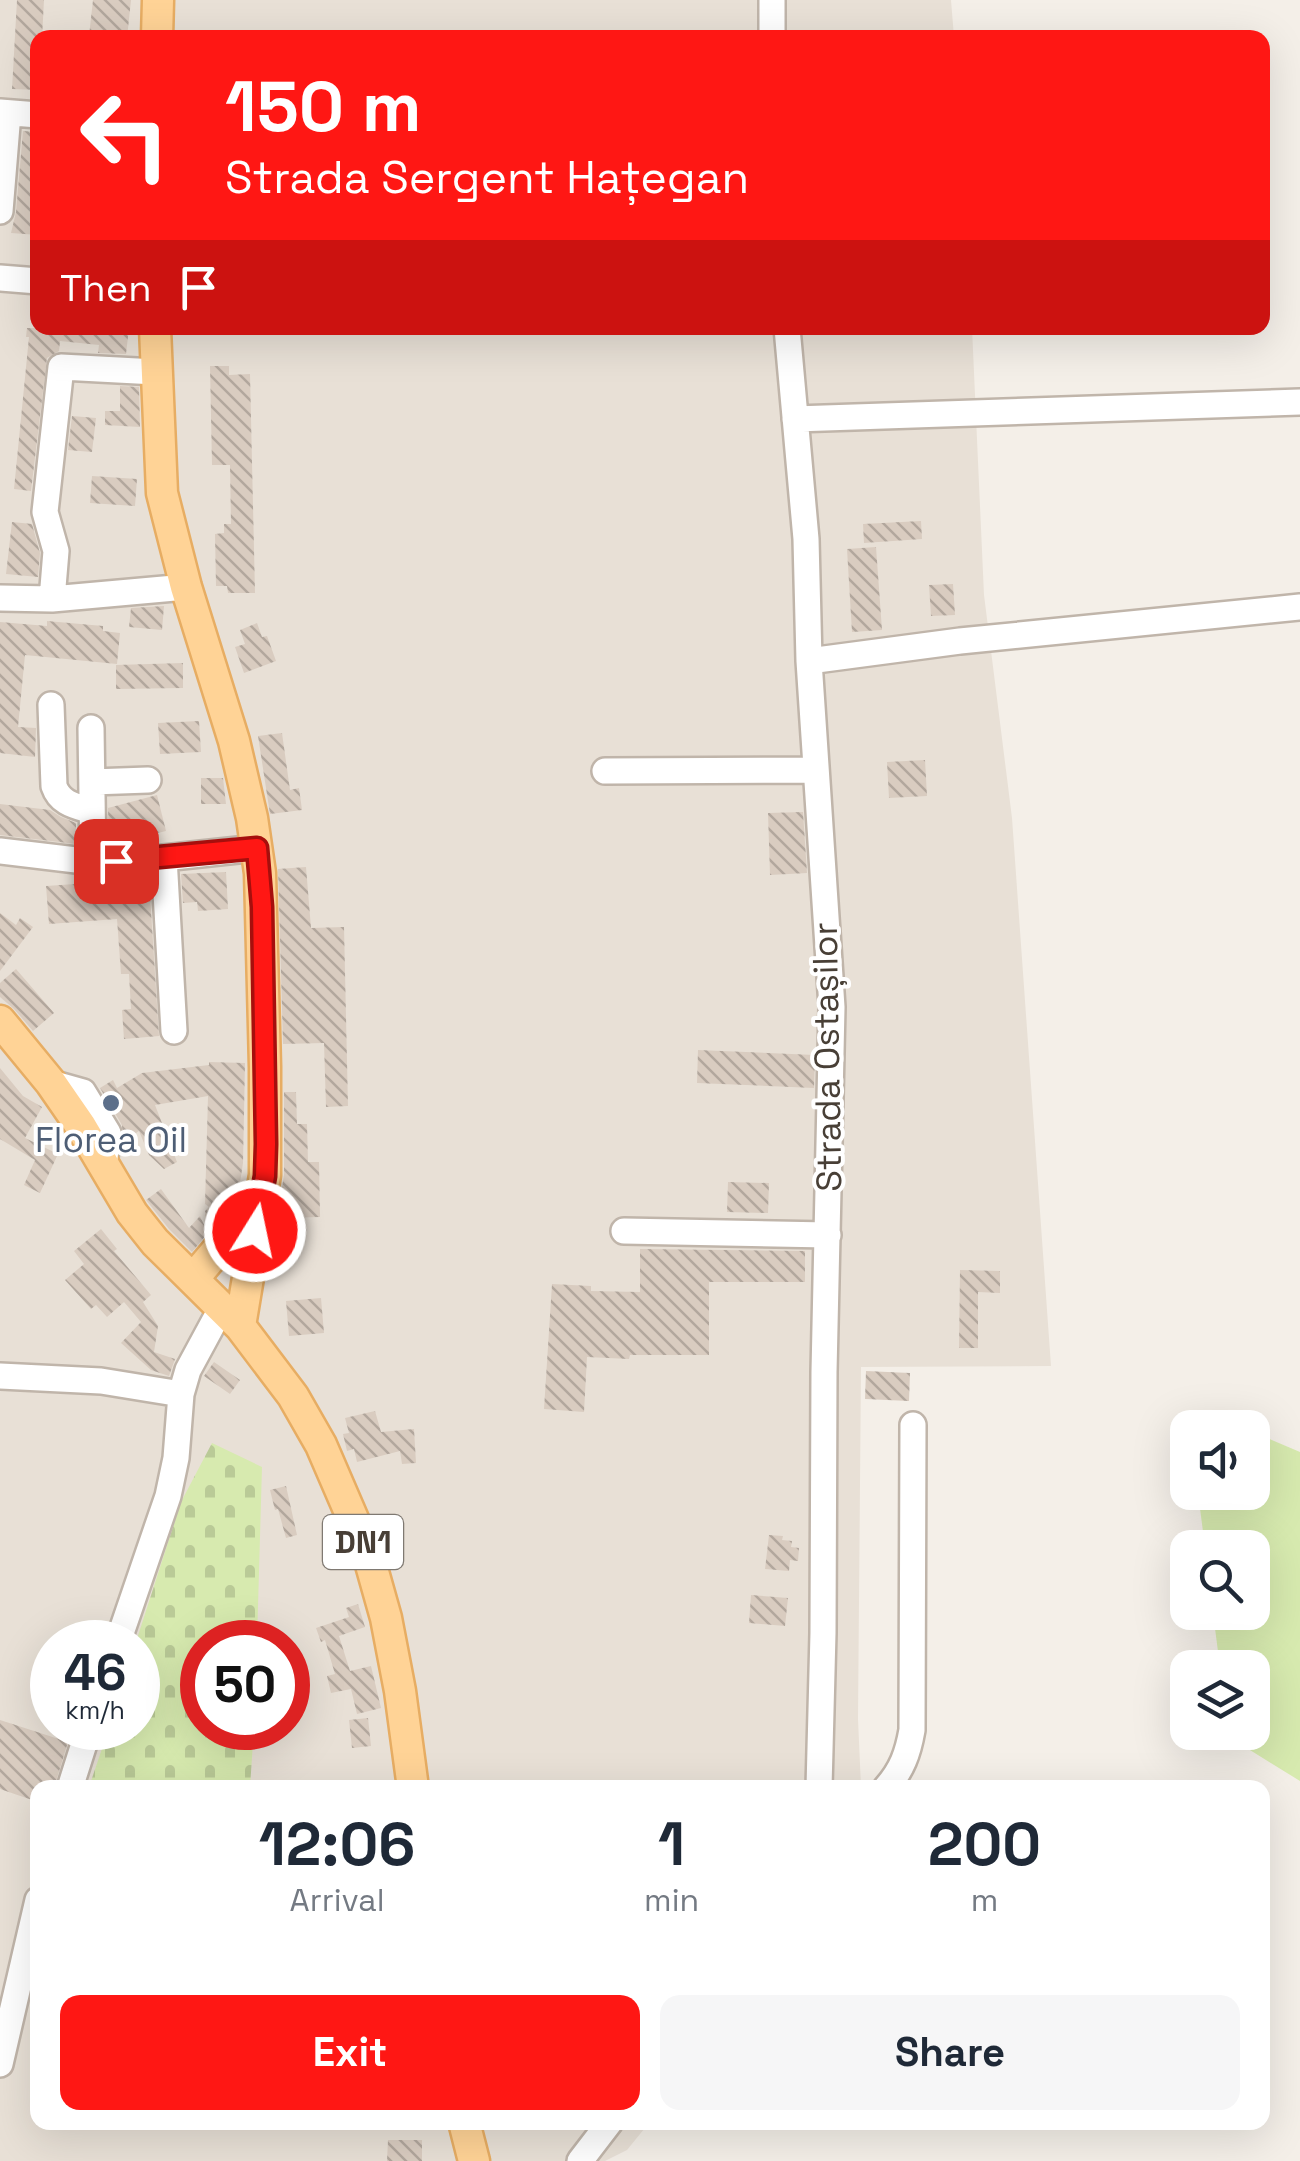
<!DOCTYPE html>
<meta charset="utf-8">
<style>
:root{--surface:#fff;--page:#f6f6f7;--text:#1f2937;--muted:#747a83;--accent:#ff1714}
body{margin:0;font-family:"Space Grotesk",sans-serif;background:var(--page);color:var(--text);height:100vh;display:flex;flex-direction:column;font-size:38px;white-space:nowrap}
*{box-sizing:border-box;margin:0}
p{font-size:32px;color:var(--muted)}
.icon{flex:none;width:55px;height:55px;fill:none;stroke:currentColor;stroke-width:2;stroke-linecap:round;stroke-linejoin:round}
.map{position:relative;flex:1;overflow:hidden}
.panel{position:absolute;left:30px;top:1780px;width:1240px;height:350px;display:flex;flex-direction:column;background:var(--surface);border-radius:20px;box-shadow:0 10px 40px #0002}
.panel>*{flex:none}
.guide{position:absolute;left:30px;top:30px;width:1240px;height:305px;border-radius:20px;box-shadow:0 10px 40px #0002;background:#ff1714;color:#fff;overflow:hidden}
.buttons{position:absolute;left:1170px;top:1410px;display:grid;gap:20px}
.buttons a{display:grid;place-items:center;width:100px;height:100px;border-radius:20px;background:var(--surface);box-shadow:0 10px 40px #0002;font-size:50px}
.speed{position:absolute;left:30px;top:1620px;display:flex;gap:20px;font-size:50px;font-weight:700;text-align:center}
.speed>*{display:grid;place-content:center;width:130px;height:130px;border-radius:50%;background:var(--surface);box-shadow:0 10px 40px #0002;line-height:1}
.speed small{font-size:25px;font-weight:400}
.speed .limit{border:15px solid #d22;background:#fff;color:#111}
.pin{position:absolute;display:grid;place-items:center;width:85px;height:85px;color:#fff;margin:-42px;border-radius:20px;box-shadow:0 5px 15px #0006}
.me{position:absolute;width:110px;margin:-55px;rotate:10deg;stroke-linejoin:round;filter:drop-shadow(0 0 8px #0008)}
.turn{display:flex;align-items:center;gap:35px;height:210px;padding:0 30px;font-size:45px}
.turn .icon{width:130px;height:130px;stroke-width:2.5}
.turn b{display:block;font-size:70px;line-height:85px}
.then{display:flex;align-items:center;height:95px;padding:0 30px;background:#0003;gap:20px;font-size:38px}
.eta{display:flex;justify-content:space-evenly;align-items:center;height:170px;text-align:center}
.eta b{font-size:60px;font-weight:700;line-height:70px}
.action{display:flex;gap:20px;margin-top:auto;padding:20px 30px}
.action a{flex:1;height:115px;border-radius:20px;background:var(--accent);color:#fff;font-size:40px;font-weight:700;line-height:115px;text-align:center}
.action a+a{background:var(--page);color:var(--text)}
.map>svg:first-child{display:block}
</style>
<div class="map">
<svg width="1300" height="2161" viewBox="0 0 1300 2161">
<defs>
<pattern id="cemetery-stones" width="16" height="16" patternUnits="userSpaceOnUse" patternTransform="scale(2.5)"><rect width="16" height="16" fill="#d7eaaf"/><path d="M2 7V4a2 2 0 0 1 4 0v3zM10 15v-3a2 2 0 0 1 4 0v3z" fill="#baca97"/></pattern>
<pattern id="building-back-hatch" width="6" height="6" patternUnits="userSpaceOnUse" patternTransform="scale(2.5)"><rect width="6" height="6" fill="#d9ccc0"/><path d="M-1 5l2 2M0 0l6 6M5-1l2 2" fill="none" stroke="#b2a79d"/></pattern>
</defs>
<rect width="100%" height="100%" fill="#f4efe8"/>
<path fill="#e8e0d6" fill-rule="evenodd" d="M0,0H951L954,37L38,38V328H972L984,595L1012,818L1051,1366L861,1367L858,1719L861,1787L38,1788V2122L649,2123L627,2150L605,2161H0ZM52,1642H138V1728H52ZM202,1642H288V1728H202Z"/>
<path fill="#d7eaaf" d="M1253,1432L1300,1452V1781L1229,1737L1228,1733L1252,1732V1668L1220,1667L1213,1613L1252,1612V1548L1205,1547L1198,1493L1252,1492Z"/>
<path fill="url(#cemetery-stones)" d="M212,1443L262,1467L257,1642H202V1728H254L250,1787H89L109,1728H138L136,1642L181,1502Z"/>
<path fill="url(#building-back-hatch)" d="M17,0H44L42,38H38V90L12,89Z
M93,0H131L127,38L89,36Z
M23,131L38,132V235L11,233L16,212Z
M27,328H129L126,354L98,353L99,345L60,341L59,351L47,358L31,491L14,489L29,337H26Z
M210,366H229V375L250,374L255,593H228L227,586H216L215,534L224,533V524H231L230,465H212Z
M120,386L139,387L140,427L105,425V411H120Z
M72,416L96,418L92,452L68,450Z
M92,476L137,479L135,506L90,503Z
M921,521L922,539L864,543L863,524Z
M12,522L32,524L40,553L38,577L6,574Z
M876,547L882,630L852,632L847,549Z
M953,584L955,615L931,616L929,585Z
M164,606L162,630L129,627L131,608Z
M47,621L103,626V631L120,633L117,664L25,655L18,727L36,728L35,757L0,753V622L47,626Z
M257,623L262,637L267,636L276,661L244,673L235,647L245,644L240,630Z
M183,663V688L116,689V665Z
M199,721L201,752L160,754L158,723Z
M282,733L290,790L299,788L302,810L270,814L258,736Z
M925,760L927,796L889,798L887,762Z
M201,778H223L226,804H201Z
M157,795L166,831L109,845L108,808Z
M0,804L50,810L61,817L76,823V844L0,835Z
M803,812L807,873L770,875L768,813Z
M306,867L311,928L344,927L348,1106L326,1107L324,1043L283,1044L278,869Z
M226,872L228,909L198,911L197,902L183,903L181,874Z
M149,879L159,1036L124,1039L122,1010L131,1009L129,974H121L117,919L49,924L46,886Z
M0,913L16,925L20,918L33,927L0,971Z
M16,969L54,1013L33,1031L14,1009L0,997V983Z
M698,1050L815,1055L814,1088L697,1083Z
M209,1062L245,1063L243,1163L238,1196L192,1252L169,1229L146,1200L161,1189L189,1228L200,1216L205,1227V1211L209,1207L205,1204L208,1096L155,1105L177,1162L164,1169L149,1155L139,1131L123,1142L122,1125L100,1088L113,1080L117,1088L142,1073L209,1065Z
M0,1068L23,1096L42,1107L25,1138L58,1154L40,1193L24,1185L35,1160L0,1139Z
M284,1092H296L297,1124H307L308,1162H319L320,1217L280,1218V1200L284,1175Z
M728,1182L769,1183L768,1213L727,1212Z
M101,1229L117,1249L114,1251L151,1295L143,1302L158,1326L154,1352L175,1359L169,1376L151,1370L121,1343L141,1322L124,1302L107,1317L96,1305L91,1309L65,1280L84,1264L74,1251Z
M640,1249L805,1251V1282H709V1355H630L629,1359L587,1357L584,1412L544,1409L552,1284L591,1286V1291L640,1292Z
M960,1270L1000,1271V1293L978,1292V1348H959Z
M321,1298L324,1333L289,1336L286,1301Z
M214,1362L240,1380L230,1394L204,1376Z
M866,1371L910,1373L909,1401L865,1399Z
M375,1411L381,1432L414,1429L416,1463L402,1464L400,1451L357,1462L354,1449L347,1451L343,1434L349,1433L345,1418Z
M286,1486L297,1535L286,1538L278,1509L275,1510L270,1490Z
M769,1535L783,1536L782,1540L792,1541L791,1547L799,1548L798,1561L790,1560L789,1571L765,1569Z
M751,1595L788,1598L785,1626L749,1623Z
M358,1604L365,1627L339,1636L350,1671L371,1666L381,1708L357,1714L351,1689L331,1693L327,1676L335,1674L325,1640L321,1642L316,1628L349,1617L346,1608Z
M368,1718L371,1746L352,1748L349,1720Z
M0,1720L68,1742L54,1788H38V1802L0,1789Z
M388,2140H422V2161H387Z"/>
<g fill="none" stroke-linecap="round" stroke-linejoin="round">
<g stroke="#c0b5aa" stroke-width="30">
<path id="minor" d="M772,38V0
M0,112L38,115
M0,211L8,113
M0,278L38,281
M787,328L806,539L809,661L832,1007L824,1372L823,1633L819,1788
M795,419L1300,402
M0,598L52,599L186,587
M52,599L56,551L45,512L61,367L156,372
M809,661L960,641L1300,607
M51,705L54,786C60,804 76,806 92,811
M91,728L93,862
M605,771L816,770
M92,782L148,780
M0,851L93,862L154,859L257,848
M164,858L174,1031
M51,1083L83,1092L108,1133L104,1166
M624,1231L828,1235
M0,1376L101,1381L181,1394
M118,1642L168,1496L176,1458L181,1394L188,1370L222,1307
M70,1788L89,1728
M886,1788C902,1770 908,1753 912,1730L913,1425
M0,2064L38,1900
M580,2161L610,2122"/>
</g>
<g stroke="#e7ad63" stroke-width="35">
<path id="major" d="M157,38L158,0
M155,328L162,493L186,587L234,741L252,818L260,873L265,1067V1175L240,1326
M0,1021L51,1083L80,1125L132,1213L155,1242L240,1326L293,1396L321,1445L368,1554L386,1618L400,1691L413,1788
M193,1279L258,1202
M464,2122L474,2161"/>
</g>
<use href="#minor" stroke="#fff" stroke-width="25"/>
<use href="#major" stroke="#ffd396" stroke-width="30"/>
</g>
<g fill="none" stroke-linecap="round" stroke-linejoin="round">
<g stroke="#a60f0d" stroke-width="25">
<path id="route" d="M116,861L257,848L262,907L266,1144L265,1176L255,1231"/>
</g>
<use href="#route" stroke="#ff1714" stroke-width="18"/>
</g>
<circle fill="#5c6f8a" stroke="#fff" stroke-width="4" cx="111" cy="1103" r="10"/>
<g text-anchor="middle" stroke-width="8" stroke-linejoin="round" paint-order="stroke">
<rect fill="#fff" stroke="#7f7972" stroke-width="2.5" x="323" y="1515" width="80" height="54" rx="8"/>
<g font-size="32" font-weight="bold" fill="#483f36">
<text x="363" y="1553">DN1</text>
</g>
<g font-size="35" fill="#483f36" stroke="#fff">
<text transform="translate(827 1057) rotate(-91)" y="12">Strada Ostașilor</text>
</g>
<g font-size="35" fill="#4e5e75" stroke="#fff">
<text x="111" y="1152">Florea Oil</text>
</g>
</g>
</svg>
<div class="buttons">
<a><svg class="icon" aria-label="sound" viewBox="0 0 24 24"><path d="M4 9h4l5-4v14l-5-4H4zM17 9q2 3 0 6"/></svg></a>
<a><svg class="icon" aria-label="search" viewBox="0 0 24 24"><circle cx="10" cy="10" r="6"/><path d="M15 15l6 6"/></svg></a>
<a><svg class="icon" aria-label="layers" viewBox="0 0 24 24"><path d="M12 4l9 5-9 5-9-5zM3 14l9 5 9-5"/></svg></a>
</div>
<div class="speed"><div>46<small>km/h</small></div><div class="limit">50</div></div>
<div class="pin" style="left:116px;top:861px;background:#d93025"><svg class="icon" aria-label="arrive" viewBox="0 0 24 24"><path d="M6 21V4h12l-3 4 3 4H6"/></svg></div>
<svg class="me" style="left:255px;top:1231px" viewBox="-20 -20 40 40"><circle r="17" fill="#ff1714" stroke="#fff" stroke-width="3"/><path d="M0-11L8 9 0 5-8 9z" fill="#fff"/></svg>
<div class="guide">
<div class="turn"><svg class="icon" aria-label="left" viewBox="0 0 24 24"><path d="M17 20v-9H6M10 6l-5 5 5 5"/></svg><div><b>150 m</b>Strada Sergent Hațegan</div></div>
<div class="then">Then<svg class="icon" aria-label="arrive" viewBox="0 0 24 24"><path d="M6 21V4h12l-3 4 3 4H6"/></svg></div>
</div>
<section class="panel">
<div class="eta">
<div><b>12:06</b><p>Arrival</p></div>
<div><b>1</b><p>min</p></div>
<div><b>200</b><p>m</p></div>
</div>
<div class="action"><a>Exit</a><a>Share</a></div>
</section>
</div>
